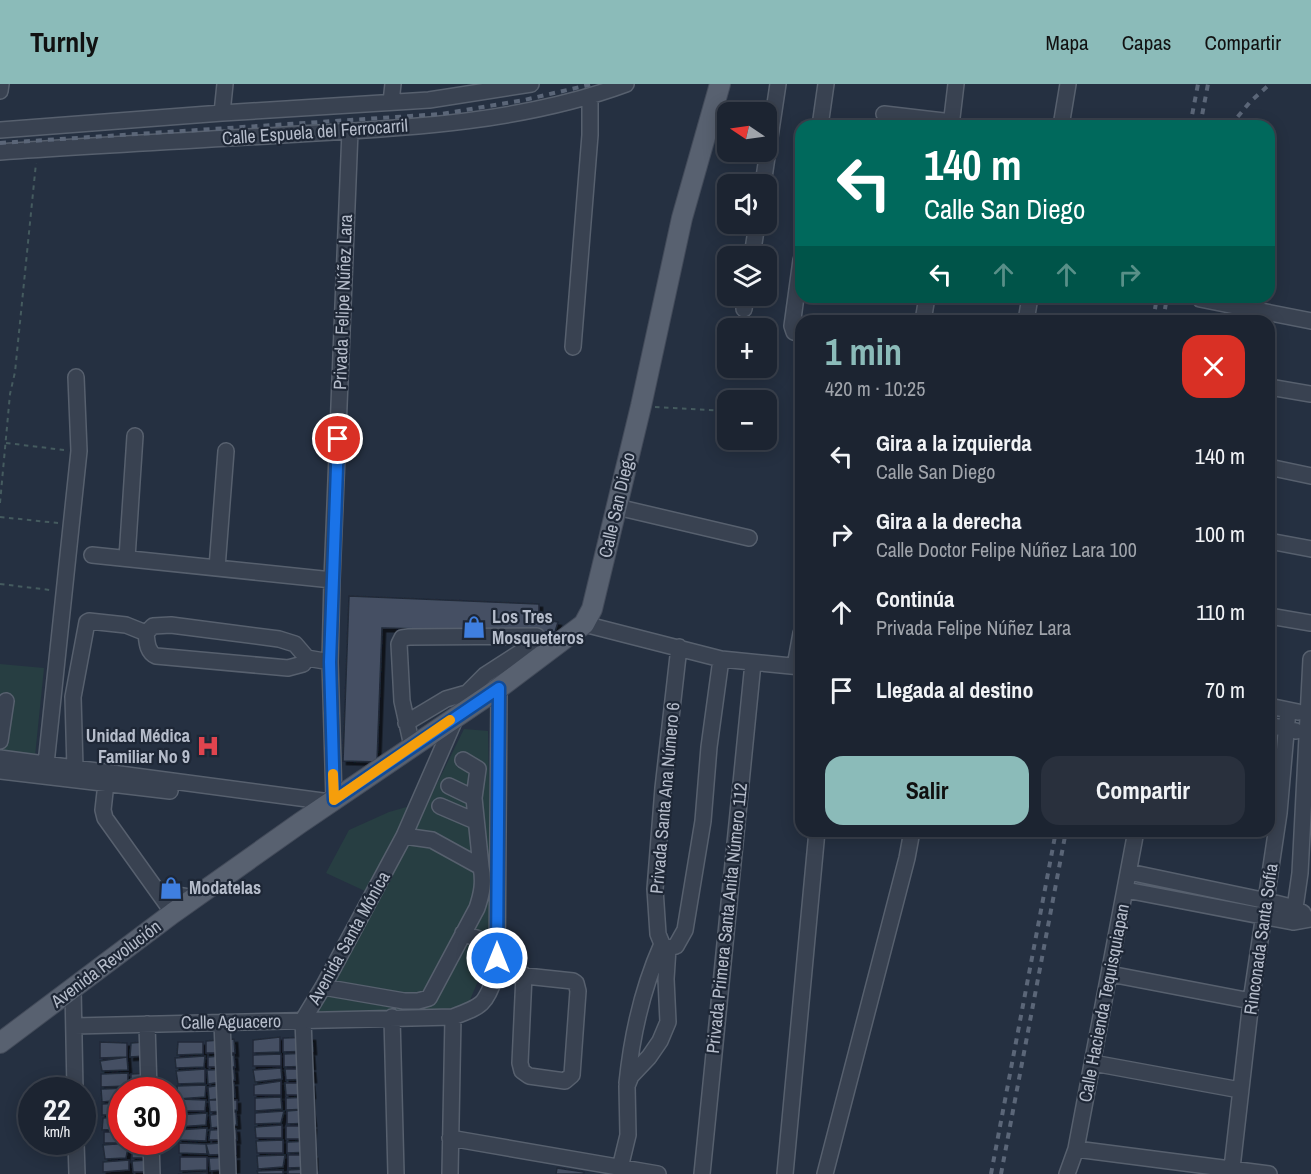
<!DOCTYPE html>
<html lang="es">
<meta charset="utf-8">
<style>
:root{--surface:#1c2431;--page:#29303d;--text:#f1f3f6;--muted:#a0a4ab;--line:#3a414d;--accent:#8bbbb9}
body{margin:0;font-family:"Archivo Narrow",sans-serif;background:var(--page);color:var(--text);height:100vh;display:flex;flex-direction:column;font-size:22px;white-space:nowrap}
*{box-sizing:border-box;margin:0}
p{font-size:20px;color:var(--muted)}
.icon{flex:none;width:33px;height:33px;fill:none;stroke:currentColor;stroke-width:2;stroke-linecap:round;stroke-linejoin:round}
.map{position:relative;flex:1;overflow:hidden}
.drawer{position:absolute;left:795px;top:231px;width:480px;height:522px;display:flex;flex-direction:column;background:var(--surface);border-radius:18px;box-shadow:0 3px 15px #0003,0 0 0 2px var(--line)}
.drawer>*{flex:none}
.banner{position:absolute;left:795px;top:36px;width:480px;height:183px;border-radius:18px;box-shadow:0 3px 15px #0003,0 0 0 2px var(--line);background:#00695c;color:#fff;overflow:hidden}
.needle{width:39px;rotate:283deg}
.controls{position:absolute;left:717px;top:18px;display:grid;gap:12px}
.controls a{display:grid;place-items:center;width:60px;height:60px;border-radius:12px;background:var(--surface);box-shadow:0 3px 15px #0003,0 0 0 2px var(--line);font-size:30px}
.speed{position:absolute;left:18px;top:993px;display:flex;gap:12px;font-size:30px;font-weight:700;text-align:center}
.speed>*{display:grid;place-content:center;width:78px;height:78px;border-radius:50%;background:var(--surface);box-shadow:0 3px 15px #0003,0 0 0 2px var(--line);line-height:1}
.speed small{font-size:15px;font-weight:400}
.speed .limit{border:9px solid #d22;background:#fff;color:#111}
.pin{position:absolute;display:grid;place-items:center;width:51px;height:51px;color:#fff;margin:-26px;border:3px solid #fff;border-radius:50%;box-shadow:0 2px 6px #0007}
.me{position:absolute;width:66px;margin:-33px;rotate:0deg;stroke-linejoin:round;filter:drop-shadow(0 0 4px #0008)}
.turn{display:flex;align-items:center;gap:21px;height:126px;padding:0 30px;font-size:27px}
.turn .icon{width:78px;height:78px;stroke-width:2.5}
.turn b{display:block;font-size:42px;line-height:51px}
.lanes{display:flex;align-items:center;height:57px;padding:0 30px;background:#0003;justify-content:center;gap:30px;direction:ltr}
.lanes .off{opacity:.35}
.round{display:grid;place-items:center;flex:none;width:63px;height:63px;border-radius:18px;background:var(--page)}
.summary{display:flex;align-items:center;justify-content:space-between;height:102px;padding:0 30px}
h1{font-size:36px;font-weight:700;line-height:45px;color:var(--accent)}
.button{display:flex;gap:12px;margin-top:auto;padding:12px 30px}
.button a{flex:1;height:69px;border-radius:18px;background:var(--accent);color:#111;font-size:24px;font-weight:700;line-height:69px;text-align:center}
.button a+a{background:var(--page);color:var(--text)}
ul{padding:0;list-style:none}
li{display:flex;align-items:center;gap:18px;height:78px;padding:0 30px}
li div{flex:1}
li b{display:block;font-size:22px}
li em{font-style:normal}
header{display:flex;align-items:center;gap:36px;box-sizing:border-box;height:84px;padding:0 30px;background:var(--accent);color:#111}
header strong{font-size:28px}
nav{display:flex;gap:33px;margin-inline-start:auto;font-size:21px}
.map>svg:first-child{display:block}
</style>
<header>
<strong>Turnly</strong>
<nav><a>Mapa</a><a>Capas</a><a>Compartir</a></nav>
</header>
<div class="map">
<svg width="1311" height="1090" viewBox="0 0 1311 1090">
<defs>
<filter id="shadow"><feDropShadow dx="3.5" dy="3.5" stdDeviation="0" flood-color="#0009"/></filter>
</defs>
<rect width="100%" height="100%" fill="#253041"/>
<path fill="#273e42" d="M0,580L44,584L35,672L0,668Z
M464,645L488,647L492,864L467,923L322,934L315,928L380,814L326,789L349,746L389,728L410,722L414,746Z"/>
<path fill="#445063" stroke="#202938" stroke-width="1.5" filter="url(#shadow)" d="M349,512L539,520V535L558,538L555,548L382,544L377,678L343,677Z
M280,953V968L253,969V956Z
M312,953L313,967L283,968V954Z
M234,955L235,969H206V957Z
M100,958L127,959V973L100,974Z
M144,958L145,972L130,973L131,959Z
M178,958H203V970L177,971Z
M311,969L312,982L284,983V970Z
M281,970V982H253V971Z
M234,971L235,983H208V973Z
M205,972L204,983L176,984L175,974Z
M127,973L128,986L102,987L100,977Z
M281,984L282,995L255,998L253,986Z
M205,985V999L178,1000L176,987Z
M234,985L235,996L208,1000L207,986Z
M285,985H312L313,995L286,996Z
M128,989V1002L101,1003V990Z
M149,989L147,1002L131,1001V990Z
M281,997V1011H254V1001Z
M234,999L235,1013L209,1016L208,1003Z
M285,999H311L312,1011H286Z
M206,1001L205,1013L178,1015L177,1002Z
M128,1004V1006H122V1016L102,1018L101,1005Z
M128,1004H145V1006H129Z
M281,1013L282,1025L255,1027V1014Z
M311,1013V1025L286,1026V1014Z
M178,1015L206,1016L205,1027H179Z
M209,1016H237V1026L210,1028Z
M122,1019V1031H102V1020Z
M311,1025L313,1039L287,1040V1027Z
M284,1027L281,1039L255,1040V1029Z
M236,1028L237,1041L211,1044L210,1031Z
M207,1029L206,1041L178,1043V1031Z
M122,1033V1045L102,1046L103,1034Z
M282,1041V1054H256L255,1043Z
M286,1042H313L312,1055H286Z
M207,1044L206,1057L179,1056L177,1046Z
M236,1045L237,1056H209L210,1046Z
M104,1048H122V1058L129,1059H104Z
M283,1056V1069H257L256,1057Z
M312,1057L313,1068L287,1069V1058Z
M236,1058V1070L209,1071L206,1060Z
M129,1059L126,1074L105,1075L103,1061Z
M179,1059L206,1060L207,1070L179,1069Z
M148,1061V1074H132V1062Z
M285,1071L283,1083L258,1085L257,1072Z
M288,1071H314V1083L288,1084Z
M180,1073H207V1086L180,1087Z
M236,1073V1085L210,1087L209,1074Z
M129,1076V1086L103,1088V1078Z
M149,1076L150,1088H133L132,1077Z
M557,1084L584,1088L583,1090H556Z
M306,1085V1090H288V1086Z
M283,1086V1090H258L257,1087Z
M207,1088V1090H178Z"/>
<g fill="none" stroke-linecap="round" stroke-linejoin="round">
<g stroke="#57606e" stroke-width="18">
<path id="minor" d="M0,7L1,0
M391,18L393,0
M222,29L225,0
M884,30L952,38
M820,42L826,0
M951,42L956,0
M1061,42L1068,0
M0,46L222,29L429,16L531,0
M0,68C100,61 200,56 300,50C409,44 523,38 626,0
M763,100L778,0
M752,172L757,140
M801,176L792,242L794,248L801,250
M1200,215L1311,237
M744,225L746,212
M923,237L927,213
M1026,237L1030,213
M573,263L590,51V12
M1269,303L1311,310
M1269,383L1311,392
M617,423L749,454
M1269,457L1311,465
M92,471L332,496
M127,474L135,352
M217,484L226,367
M1269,532L1311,539
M584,540L721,575L801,583
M307,574L303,580L288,584L156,572C147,568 147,558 146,549L153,542L171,541L279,555L295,560L307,574L330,578
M795,582L801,549
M1269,622L1298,628
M406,639L446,615L467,609
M1269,641L1296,647
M0,657L6,617
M412,662L402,617L399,560L402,554L409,553L537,552L538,557L485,591L467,609L473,620
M0,674L330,718
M463,676L478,685L474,714L481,783
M46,680L79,367L76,293
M75,684L73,613L87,538L89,537L126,541L146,549
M0,687L170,707
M106,699L103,726L105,734L173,829
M449,702L474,714
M334,715L330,578L332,496L350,47
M440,722L475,737
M1129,788L1267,817L1295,824L1303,829
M1126,806L1293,838L1311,835
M158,808L195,814
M1293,838L1300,789L1311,575
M463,849L497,862
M668,864L676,862L685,846L703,737L709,663L721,575
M497,889L573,897L576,899L578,907L572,991L565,997L529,992L522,987L520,979L524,891
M1110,890L1251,917
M323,903L404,917H418L429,914L477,824C482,809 484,798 481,783L432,756L404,752
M73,904L75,1006
M392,933L396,1090
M222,938L228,1090
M147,940L149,1006
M74,942L453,933C485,921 484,921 497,889L499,604
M1093,979L1240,1006
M627,999C632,950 642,905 662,860
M450,1054L658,1090
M76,1058L77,1090
M151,1058L152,1090
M1076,1065L1269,1090
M620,1084L628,1051L627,1002L631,992L649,973L660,957L668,938L666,895L668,864L662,860L658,850L655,805L663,704L679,563
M1232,1084L1251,917L1279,729L1288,626
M309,1090L303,936L323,903L404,752L457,631
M450,1090L453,933
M702,1090L753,579
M785,1090L817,747
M825,1090L907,774L912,747
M1067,1090L1076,1065L1136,747"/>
</g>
<g stroke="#434b5a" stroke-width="22">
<path id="major" d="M0,959L173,829L300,739L499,604L584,540L592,525L641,322L682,134L720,0"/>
</g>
<path stroke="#455b5f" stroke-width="2" stroke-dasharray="4.5 4.5" stroke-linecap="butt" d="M655,323L728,327
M6,359L64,366
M0,419L10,310L15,288L36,79
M0,433L58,439
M0,500L50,506"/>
<use href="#minor" stroke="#394251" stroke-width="15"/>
<use href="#major" stroke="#586170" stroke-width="20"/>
<path stroke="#5b6678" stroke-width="4" stroke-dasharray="6 6" stroke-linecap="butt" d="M1190,42L1198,0
M1200,42L1208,0
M1230,42L1250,18L1270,0
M0,59L441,30L524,16L593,0
M1153,237L1157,213
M1163,237L1167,213
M991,1090L1056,747
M1001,1090L1066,747"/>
</g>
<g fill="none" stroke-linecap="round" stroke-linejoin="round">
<g stroke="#114b97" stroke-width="15">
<path id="route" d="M338,355L330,578L334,716L499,604L497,874"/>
</g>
<use href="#route" stroke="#1a73e8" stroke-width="10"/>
<path stroke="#f59e0b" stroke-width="10" d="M333,690L334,716L450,636"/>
</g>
<defs>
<g id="shop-bare" transform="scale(1.8)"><path d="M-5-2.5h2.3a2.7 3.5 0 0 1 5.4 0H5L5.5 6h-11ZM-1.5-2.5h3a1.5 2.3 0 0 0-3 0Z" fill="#3f7fe0" stroke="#1e2736" stroke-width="2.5" paint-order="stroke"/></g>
<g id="hospital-bare" transform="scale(1.8)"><path d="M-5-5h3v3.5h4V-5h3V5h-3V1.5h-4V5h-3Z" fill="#e0444e" stroke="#1e2736" stroke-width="2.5" paint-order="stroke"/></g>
</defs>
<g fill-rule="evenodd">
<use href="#shop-bare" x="474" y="543"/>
<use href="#hospital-bare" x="208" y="662"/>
<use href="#shop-bare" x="171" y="804"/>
</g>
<g text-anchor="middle" stroke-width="4.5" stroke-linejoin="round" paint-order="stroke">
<g font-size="18" fill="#b6bdcb" stroke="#1e2736">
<text transform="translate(315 48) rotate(-4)" y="6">Calle Espuela del Ferrocarril</text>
<text transform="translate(343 218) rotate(-88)" y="6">Privada Felipe Núñez Lara</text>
<text transform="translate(617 421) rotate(-77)" y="6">Calle San Diego</text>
<text transform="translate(665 714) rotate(-85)" y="6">Privada Santa Ana Número 6</text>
<text transform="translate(727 834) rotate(-84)" y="6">Privada Primera Santa Anita Número 112</text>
<text transform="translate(349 854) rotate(-61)" y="6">Avenida Santa Mónica</text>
<text transform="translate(1261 855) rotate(-82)" y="6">Rinconada Santa Sofía</text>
<text transform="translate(106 880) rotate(-37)" y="6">Avenida Revolución</text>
<text transform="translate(1104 919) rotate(-79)" y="6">Calle Hacienda Tequisquiapan</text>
<text transform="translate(231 938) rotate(-1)" y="6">Calle Aguacero</text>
</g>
<g font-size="18" font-weight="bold" fill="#b6bdcb" stroke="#1e2736" text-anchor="start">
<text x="492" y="539">Los Tres<tspan x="492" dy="21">Mosqueteros</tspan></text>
<text x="190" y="658" text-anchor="end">Unidad Médica<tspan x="190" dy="21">Familiar No 9</tspan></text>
<text x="189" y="810">Modatelas</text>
</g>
</g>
</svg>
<div class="controls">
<a><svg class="needle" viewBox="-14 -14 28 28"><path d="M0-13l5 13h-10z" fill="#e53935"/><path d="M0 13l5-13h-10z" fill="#a0a4ab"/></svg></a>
<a><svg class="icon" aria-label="sound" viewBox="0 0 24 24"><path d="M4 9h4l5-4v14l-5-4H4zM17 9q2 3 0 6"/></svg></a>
<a><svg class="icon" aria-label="layers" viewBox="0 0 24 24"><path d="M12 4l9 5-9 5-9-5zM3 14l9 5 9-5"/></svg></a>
<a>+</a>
<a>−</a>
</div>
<div class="speed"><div>22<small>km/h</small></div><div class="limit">30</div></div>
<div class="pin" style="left:338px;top:355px;background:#d93025"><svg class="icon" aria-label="arrive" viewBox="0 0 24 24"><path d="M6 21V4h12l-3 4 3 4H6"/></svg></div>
<svg class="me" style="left:497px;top:874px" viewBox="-20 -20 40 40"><circle r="17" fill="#1a73e8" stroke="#fff" stroke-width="3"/><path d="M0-11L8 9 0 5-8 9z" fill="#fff"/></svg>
<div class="banner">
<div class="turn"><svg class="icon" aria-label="left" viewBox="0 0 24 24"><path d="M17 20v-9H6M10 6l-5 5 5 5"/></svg><div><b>140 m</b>Calle San Diego</div></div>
<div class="lanes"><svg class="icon" aria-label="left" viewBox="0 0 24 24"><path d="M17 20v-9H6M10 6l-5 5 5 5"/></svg><svg class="icon off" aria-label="ahead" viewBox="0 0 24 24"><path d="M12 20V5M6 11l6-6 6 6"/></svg><svg class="icon off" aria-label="ahead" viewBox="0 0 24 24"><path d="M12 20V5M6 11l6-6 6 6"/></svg><svg class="icon off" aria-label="right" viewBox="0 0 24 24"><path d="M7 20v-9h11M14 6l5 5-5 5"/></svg></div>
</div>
<section class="drawer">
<div class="summary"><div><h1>1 min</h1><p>420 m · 10:25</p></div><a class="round" style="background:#d93025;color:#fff"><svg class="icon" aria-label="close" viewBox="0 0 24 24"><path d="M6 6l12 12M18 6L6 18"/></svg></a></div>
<ul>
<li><svg class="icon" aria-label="left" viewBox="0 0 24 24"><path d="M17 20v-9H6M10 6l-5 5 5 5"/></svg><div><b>Gira a la izquierda</b><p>Calle San Diego</p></div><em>140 m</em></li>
<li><svg class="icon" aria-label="right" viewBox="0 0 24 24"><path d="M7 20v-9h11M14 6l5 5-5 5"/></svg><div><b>Gira a la derecha</b><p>Calle Doctor Felipe Núñez Lara 100</p></div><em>100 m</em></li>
<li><svg class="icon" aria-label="ahead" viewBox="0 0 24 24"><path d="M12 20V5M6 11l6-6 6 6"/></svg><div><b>Continúa</b><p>Privada Felipe Núñez Lara</p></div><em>110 m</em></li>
<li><svg class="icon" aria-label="arrive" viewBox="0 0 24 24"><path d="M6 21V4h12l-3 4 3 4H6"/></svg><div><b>Llegada al destino</b></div><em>70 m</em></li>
</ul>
<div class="button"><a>Salir</a><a>Compartir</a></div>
</section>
</div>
